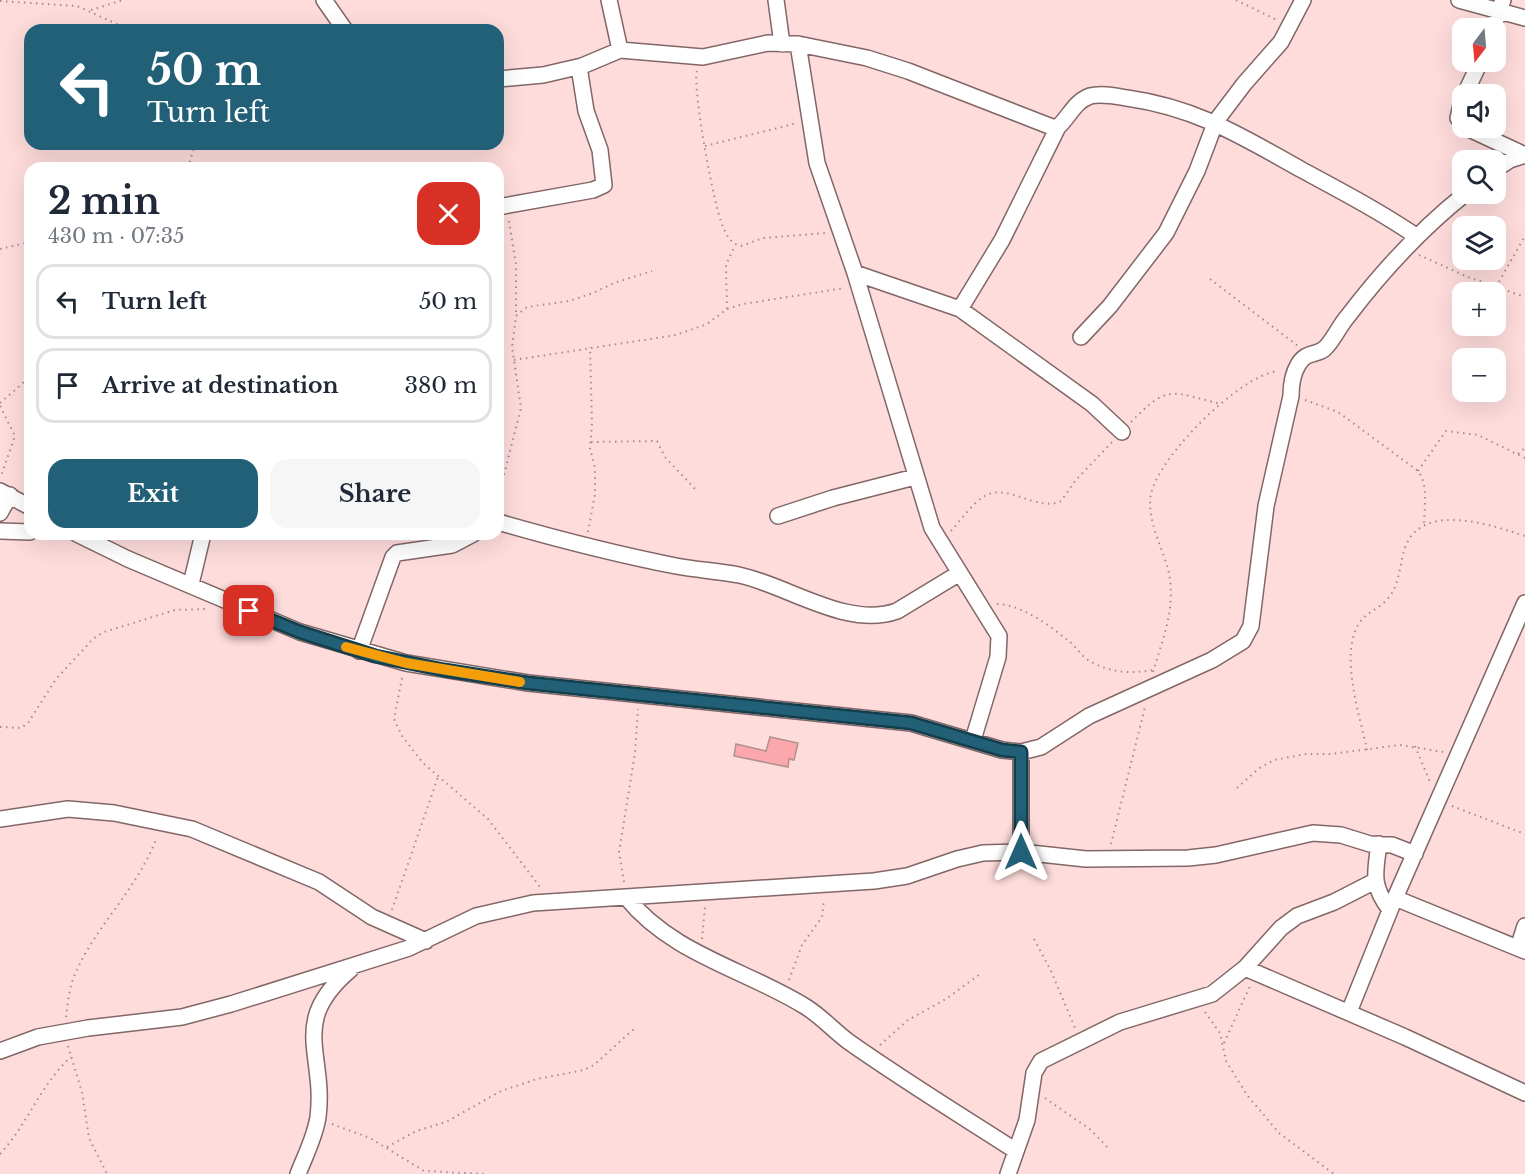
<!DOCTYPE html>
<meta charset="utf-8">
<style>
:root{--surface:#fff;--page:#f6f6f7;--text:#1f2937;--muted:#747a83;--line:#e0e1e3;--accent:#216076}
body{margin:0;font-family:"Libre Baskerville",serif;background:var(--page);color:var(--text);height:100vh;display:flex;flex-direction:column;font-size:22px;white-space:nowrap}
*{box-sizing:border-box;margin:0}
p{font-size:20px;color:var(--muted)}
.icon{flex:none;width:33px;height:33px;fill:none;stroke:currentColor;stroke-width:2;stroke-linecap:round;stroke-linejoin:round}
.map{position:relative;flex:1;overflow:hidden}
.side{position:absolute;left:24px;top:162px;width:480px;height:378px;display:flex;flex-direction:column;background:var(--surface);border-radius:18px;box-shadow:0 6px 24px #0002}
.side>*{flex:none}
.top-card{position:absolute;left:24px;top:24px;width:480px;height:126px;border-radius:18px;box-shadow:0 6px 24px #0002;background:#216076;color:#fff;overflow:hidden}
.needle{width:39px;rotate:196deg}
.fabs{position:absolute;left:1452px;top:18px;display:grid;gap:12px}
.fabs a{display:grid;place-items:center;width:54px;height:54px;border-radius:12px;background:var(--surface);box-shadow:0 6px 24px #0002;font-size:30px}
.pin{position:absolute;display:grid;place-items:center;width:51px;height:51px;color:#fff;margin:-26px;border-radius:12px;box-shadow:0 3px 9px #0006}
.me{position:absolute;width:66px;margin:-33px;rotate:0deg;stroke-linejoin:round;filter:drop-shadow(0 0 4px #0008)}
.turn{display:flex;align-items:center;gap:21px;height:126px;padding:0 24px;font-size:27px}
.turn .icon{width:78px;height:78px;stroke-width:2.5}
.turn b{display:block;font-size:42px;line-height:51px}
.round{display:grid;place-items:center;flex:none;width:63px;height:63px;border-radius:18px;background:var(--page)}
.head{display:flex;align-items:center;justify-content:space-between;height:102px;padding:0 24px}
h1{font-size:36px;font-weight:800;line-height:45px}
.action{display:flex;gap:12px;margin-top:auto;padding:12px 24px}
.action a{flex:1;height:69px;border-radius:18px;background:var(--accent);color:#fff;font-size:24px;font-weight:800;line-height:69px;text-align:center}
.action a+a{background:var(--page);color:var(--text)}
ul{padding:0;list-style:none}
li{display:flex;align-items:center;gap:18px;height:75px;margin:0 12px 9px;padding:0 12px;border:3px solid var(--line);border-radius:18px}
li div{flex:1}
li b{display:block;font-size:22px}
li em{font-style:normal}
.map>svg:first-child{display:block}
</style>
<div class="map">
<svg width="1525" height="1174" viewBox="0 0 1525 1174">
<rect width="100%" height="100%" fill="#fedcdc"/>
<path fill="#fba7ab" stroke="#b09191" stroke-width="1.5" d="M770,737L798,743L794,760L789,759L788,767L734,756L736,744L766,751Z"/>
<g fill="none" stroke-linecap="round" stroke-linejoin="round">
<g stroke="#836666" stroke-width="18">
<path id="minor" d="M324,0L345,30
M609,0L620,50
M776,0L782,44
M1459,0L1525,18
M1493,28L1503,0
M798,44L817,163L855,273L932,528L999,636L998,657L973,740
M498,79L543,75L582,66L620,50L703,57L768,43L798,44L867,58L908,71L1052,127H1058C1070,116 1074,102 1090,96C1101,93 1115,96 1127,98C1197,108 1241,136 1302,170C1341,191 1379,211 1416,236
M1465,94L1480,62
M1462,101L1458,118L1462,124
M1467,128L1525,155
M1496,169L1510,160L1525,155
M498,207L593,190L604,185L600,150L586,111L579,67
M855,273L960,309L1092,404L1122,432
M960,309L1002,240L1058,127
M1081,337L1110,306L1166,233L1197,171L1216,121L1244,84L1281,42L1303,0
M0,491L30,507
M0,513L10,495
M778,516L833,498L915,477
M498,522C557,539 615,554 676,566C697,570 718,571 739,575C787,585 847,629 897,611L958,574
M0,531L30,532
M77,534L128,559L300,632L406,663L528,683L911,723L1002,750L1021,752L1041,747L1089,716L1212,660L1243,641L1251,626L1266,506L1291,396C1291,385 1292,375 1298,365C1307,349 1319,357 1327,346C1335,337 1340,325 1348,316C1383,270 1420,230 1465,194
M191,584L203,534
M359,651L393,557L397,553L452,545L473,534
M0,819L68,809L114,813L192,829L319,882L372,917L426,941
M1379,844C1375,874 1371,885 1390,910
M1021,852V752
M626,897C673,955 745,969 806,1007C822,1017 834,1031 849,1042C903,1080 960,1115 1016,1151
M1395,898L1525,951
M1518,948L1525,926
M1245,968L1405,1037L1525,1093
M1349,1012L1395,898L1525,603
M0,1051L38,1037L88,1028L182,1017L231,1004L409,948L476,916L533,903L874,881L907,876L957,859L983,853L1021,852L1086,859L1188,858L1216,855L1313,833L1341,835L1370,844L1392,845L1415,854
M298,1174C305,1156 315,1137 318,1117C326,1053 288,1022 351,969
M1008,1174L1027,1120L1034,1073L1041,1061L1120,1022L1212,994L1245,968L1281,928L1297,916L1334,902L1375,881"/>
</g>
<path stroke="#a58c8c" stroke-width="2" stroke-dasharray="1.5 4.5" stroke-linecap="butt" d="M1236,0L1277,20
M0,1L77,6L130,30
M91,10L123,0
M697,71C692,88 714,207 723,227C727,236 731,244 741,246L763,238L826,233
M705,146L798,123
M188,168L195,144
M509,221L516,265V316
M0,249L30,242
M1419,255L1468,277L1525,297
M1210,279L1298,346
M1496,287L1525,236
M727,309L726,265L735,245
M514,360L676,335L707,324L727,309L743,304L845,288
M1305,400L1338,412L1418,471C1429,485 1424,509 1424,527
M0,403L30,377
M0,406L15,436L1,476
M1131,422C1169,383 1171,392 1221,404
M591,442L657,441L665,457L697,491
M1518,454L1525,448
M1418,471L1446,431L1478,435L1525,458
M498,498L521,408L512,347L516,316L527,307L569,301L593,293L614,283L652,271
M951,531C961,520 971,505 983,497C1007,481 1037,513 1061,501L1075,481L1113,441
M588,532L595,494V468L590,448L592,423L590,347
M391,534L396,539
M997,604C1023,605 1050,626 1070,642C1077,648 1082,657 1090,661C1110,673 1132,674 1153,670
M1153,672C1163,638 1177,606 1168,569C1162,547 1146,518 1151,494C1159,456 1240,375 1278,371
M402,678L394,719L402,736L423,763L488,819L540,887
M0,727L21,728L28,723L56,679L94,638L104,632L175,610L207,609
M1415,746L1430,782
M1367,750C1360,716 1340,657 1358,625C1366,610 1384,609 1393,591C1401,576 1400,558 1407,543C1427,502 1494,526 1525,536
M1237,788L1258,769L1274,760L1306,754H1331L1400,745L1444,752
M1452,806L1525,834
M1111,844L1145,707
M624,882L619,852L635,753L638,709
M392,910L438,777
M702,939L705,906
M1034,939L1051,971L1075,1028
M789,980L802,945L822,917L824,899
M1205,1012L1220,1033L1226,1061L1247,1095L1279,1133L1334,1174
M66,1017C68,1002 69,986 76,972C97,924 137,890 157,837
M1224,1043L1250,986
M880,1045L908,1020L946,999L980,974
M68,1046L82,1092L89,1138L107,1174
M1045,1098L1091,1130L1109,1149
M332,1124L370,1138L424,1171L485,1174
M387,1147L416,1131L446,1122L501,1091L537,1079L584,1070L594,1065L636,1027
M0,1154C28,1124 40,1085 71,1057"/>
<use href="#minor" stroke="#fff" stroke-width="15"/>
</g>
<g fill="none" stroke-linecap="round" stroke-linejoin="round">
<g stroke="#153e4d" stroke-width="15">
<path id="route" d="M249,611L300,632L375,656L444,670L528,683L911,723L1002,750L1021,752V852"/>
</g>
<use href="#route" stroke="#216076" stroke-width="10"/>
<path stroke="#f59e0b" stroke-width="10" d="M346,647L406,663L520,682"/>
</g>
</svg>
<div class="fabs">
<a><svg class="needle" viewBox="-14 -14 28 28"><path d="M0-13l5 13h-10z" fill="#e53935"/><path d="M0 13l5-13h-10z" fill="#747a83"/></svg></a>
<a><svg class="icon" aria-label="sound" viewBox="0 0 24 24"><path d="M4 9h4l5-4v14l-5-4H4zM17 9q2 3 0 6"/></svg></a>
<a><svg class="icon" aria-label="search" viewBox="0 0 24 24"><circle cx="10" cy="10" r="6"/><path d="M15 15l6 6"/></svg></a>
<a><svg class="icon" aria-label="layers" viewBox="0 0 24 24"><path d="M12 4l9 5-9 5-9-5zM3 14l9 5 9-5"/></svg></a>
<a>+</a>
<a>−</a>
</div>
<div class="pin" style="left:249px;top:611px;background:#d93025"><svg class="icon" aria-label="arrive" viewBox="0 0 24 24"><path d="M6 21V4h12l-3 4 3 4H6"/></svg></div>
<svg class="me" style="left:1021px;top:852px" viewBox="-20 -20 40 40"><path d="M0-17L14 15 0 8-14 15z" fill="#216076" stroke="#fff" stroke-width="4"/></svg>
<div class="top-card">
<div class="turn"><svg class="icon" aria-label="left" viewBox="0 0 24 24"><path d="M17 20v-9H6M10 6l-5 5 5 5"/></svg><div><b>50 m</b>Turn left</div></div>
</div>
<section class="side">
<div class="head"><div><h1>2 min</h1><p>430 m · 07:35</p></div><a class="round" style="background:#d93025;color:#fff"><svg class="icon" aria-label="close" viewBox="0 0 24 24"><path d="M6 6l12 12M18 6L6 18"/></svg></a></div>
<ul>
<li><svg class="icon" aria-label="left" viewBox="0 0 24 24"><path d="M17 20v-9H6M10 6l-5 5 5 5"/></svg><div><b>Turn left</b></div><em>50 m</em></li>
<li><svg class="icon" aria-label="arrive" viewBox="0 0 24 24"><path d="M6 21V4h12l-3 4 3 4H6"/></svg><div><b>Arrive at destination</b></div><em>380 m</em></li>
</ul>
<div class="action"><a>Exit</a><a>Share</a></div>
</section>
</div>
